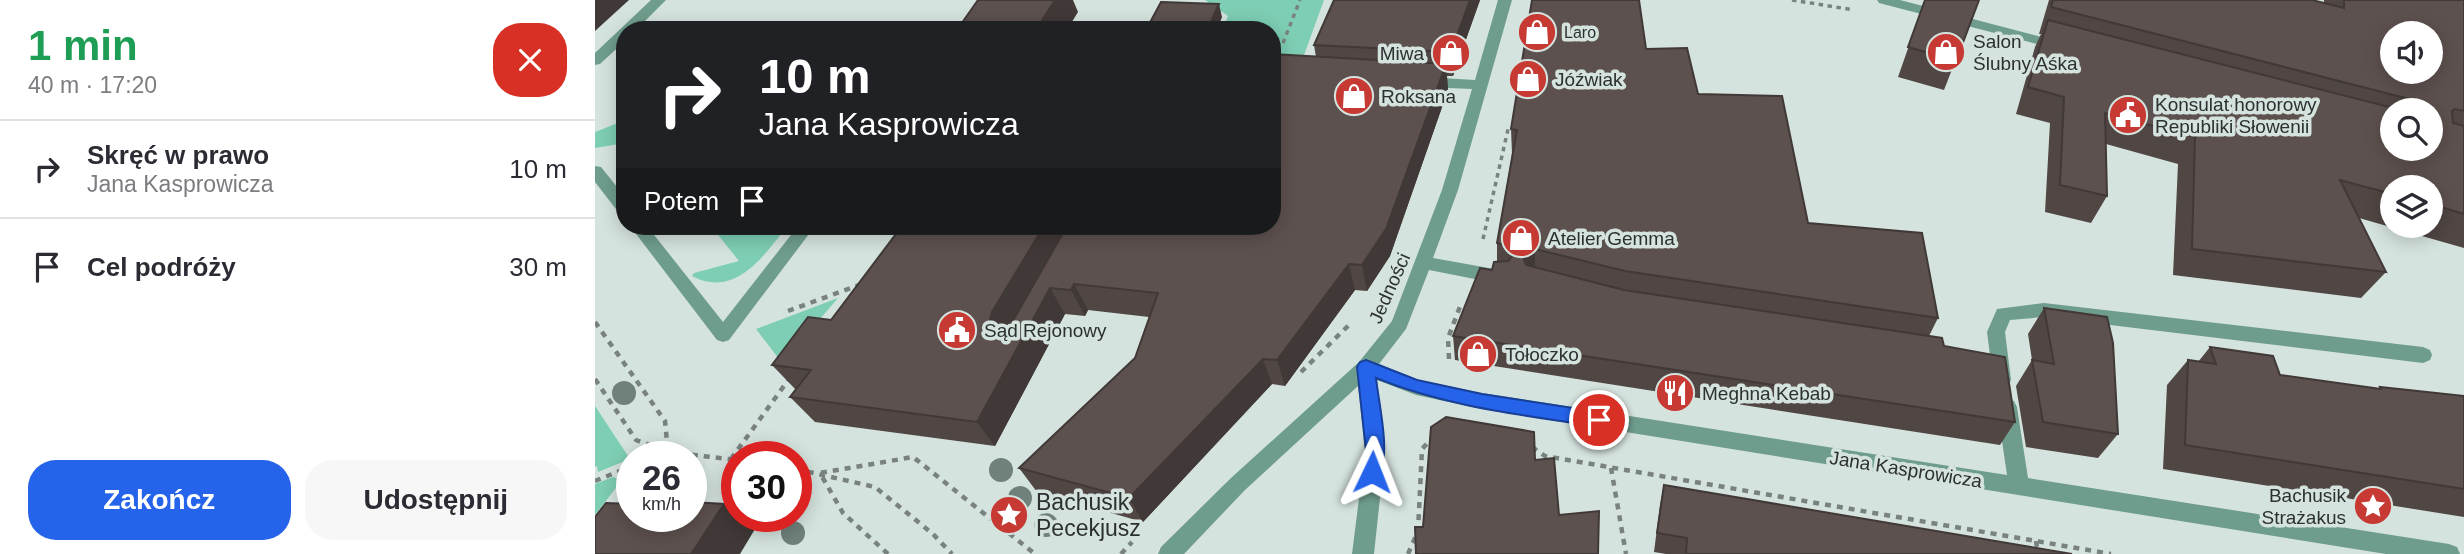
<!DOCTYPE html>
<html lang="pl">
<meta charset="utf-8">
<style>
:root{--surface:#fff;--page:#f7f7f7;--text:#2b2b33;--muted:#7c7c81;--line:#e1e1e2;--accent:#2563eb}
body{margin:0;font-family:Arial,sans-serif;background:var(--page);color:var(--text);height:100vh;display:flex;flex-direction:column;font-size:26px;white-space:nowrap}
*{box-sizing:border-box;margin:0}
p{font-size:23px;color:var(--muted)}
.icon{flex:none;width:38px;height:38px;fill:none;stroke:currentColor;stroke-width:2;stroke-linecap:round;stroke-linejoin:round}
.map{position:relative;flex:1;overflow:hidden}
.side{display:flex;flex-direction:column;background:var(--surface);width:595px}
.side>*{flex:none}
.banner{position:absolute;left:21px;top:21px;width:665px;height:214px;border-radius:28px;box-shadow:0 4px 18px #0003;background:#202124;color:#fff;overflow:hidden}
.buttons{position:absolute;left:1785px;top:21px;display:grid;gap:14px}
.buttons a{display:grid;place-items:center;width:63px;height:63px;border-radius:50%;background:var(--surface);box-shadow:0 4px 18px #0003;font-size:35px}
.speed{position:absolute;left:21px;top:441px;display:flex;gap:14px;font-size:35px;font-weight:700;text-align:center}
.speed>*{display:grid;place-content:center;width:91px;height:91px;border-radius:50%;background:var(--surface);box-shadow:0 4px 18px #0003;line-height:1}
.speed small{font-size:18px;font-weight:400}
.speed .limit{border:10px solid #d22;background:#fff;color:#111}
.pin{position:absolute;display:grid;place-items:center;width:60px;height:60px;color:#fff;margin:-30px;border:4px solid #fff;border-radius:50%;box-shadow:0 2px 7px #0007}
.me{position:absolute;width:77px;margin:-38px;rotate:2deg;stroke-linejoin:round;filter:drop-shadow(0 0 5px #0008)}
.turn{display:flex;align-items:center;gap:24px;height:147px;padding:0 28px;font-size:32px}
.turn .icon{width:91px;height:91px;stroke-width:2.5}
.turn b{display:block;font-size:49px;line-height:60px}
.then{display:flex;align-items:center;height:66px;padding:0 28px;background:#0003;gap:14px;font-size:26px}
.round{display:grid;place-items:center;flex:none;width:74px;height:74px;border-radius:28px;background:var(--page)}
.overview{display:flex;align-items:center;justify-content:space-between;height:119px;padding:0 28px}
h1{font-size:42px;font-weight:800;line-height:52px;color:#1e9e55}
.action{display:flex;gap:14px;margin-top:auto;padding:14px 28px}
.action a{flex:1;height:80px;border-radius:28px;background:var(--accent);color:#fff;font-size:28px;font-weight:800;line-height:80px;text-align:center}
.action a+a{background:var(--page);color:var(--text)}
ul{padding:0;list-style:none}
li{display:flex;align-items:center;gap:21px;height:98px;padding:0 28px;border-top:2px solid var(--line)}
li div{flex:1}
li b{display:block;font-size:26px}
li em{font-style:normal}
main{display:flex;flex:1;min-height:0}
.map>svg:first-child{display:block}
</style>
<main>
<section class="side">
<div class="overview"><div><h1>1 min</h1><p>40 m · 17:20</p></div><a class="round" style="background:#d93025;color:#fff"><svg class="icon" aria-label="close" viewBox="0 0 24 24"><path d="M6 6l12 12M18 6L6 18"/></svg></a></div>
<ul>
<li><svg class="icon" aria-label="right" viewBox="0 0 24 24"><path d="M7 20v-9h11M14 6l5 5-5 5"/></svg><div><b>Skręć w prawo</b><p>Jana Kasprowicza</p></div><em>10 m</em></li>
<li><svg class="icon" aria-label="arrive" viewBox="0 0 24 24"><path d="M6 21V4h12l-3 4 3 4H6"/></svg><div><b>Cel podróży</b></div><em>30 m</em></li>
</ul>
<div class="action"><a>Zakończ</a><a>Udostępnij</a></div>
</section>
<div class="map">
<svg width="1869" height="554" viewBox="0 0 1869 554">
<rect width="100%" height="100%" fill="#d5e3de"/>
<path fill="#7dceb4" d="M610,0H729L704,69H677V30H627L633,16Z
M23,123L30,124V143L0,148V132Z
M116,226H192C170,255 140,299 97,276L99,273L144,261Z
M243,298L187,363L161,329Z
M0,406L35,459L3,472L2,466L0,467Z
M18,477L27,480L0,515V484Z"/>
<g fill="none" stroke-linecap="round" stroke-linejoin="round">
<path stroke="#79827f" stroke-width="3.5" stroke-dasharray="4.5 4.5" stroke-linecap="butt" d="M1197,0L1259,10
M688,43L705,0
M888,239L914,125"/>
<path stroke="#79827f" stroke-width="4.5" stroke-dasharray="6 6" stroke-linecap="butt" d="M193,311L264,285
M0,322L70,421L73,452L69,457
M854,359L853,338L866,304
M706,372L757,322
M0,379L41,440L73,452L61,457
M937,447L950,456L1516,554
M73,452L142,460
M136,459L194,379
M1016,468L1031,554
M201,469L280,487L338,534L357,554
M0,481L37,466
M29,509L37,498
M1441,541L1443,554
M293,554L248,513L225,473L318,457L440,554
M526,554L537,542
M813,554L823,531L827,449L839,436"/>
<path fill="#6f9d8d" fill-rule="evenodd" d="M56,0H71L41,30H30V41L5,64L0,65V53Z
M903,0H917L863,190L838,258L905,270L911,272L914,277L911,282L905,284L834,270L811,329L784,364L823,380L887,393L1412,475L1402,407L1405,401L1412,399L1419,401L1422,407L1433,478L1854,544L1862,547L1865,554H1791L887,409L821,395L782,380L790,451L779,554H757L770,451L763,386L650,490L589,554H563L566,547L636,478L764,362L797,321L847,190L877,89L830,87L823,82L830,77L880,80Z
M1282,0H1305L1470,43L1472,46L1465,50L1284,3Z
M0,166L6,167L30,197V215L24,213L0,182Z
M35,226H52L128,322L203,226H220L134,340L128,342L122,340Z
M1449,303L1828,347L1835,350L1837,355L1835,360L1828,363L1449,317L1415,320L1410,332L1416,380L1413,386L1406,388L1399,386L1392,332L1402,309Z"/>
</g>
<g fill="#6f817a">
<circle cx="29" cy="393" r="12"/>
<circle cx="406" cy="470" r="12"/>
<circle cx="425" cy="498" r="12"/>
<circle cx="451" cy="525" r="12"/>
<circle cx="198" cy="533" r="12"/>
</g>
<path fill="#504644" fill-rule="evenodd" d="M885,0L858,76H852L853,90L795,256L772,291L760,290L690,386L677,384L548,522L442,492L424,468L540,358L554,317L493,310L490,316L470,314L400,446L220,422L195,397L201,390L177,365L236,320L677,226L721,57L719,45Z
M1330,0H1384L1349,90L1303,77Z
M1454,0H1717L1729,3V0H1869V248L1764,218L1791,272L1766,298L1578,275L1583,164L1511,144L1512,196L1496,223L1450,212L1455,123L1421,114L1440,47L1446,34H1444ZM1797,110H1836L1797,149ZM1797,187H1836V226H1797Z
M1051,49L1103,94L1213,223L1343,318L1334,336L1349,346L1420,422L1405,445L860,360L858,336L902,261V243L917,154L916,129Z
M1449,308L1523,434L1503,458L1431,447L1421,386L1437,360L1433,334Z
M1615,347L1685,375L1783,389L1785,387L1869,396V517L1568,469L1572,385L1593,360L1603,362Z
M1069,485L1477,554H1071L1059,552L1065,505Z"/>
<path fill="#413937" d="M0,0H34L0,31Z
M460,0H478L483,12L472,30H441Z
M875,0H885L858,76L856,52Z
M624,4L627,17L622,30H612Z
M851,64L853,90L795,256L772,291L767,265Z
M449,226H478L412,345L395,319L397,312Z
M940,249V273L932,276L928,257L932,251Z
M754,264L760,290L690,386L682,360Z
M479,284L493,310L490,316L476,290Z
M455,288L470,314L400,446L382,422Z
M668,359L677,384L548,522L534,498Z
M129,504L142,514V516H144L160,529L145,554H96Z"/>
<path fill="#5d514f" stroke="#413937" stroke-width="2" fill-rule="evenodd" d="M383,0H460L441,30H362Z
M739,0H875L856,52L719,45Z
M937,0H1044L1051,49L1092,48L1103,94L1187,96L1213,223L1327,233L1343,318L1030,271L940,249L932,251L928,257L931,265L1029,290L1347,338L1349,346L1410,357L1420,422L858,336L885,268L897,270L899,262L913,261L918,255L913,246L902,243L922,130L916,129Z
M1330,0H1384L1361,61L1313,47Z
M1458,0H1717L1749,8V0H1869V111L1860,109L1857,111L1858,123L1869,126V214L1836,204V187H1797V194L1745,180L1791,272L1597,249L1600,137L1510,113L1512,196L1465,185L1469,97L1433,87L1453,20L1806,110H1797V149H1836V110H1822V101L1456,7ZM1797,33H1836V72H1797Z
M566,2L624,4L612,30H551Z
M677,54L851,64L791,229L767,265L754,264L682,360L668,359L534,498L424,468L540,358L563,293L479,284L476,290L455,288L382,422L195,397L216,370L177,365L213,317L236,320L307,226H449L397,312L395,319L399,326H415L472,226H677Z
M1449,308L1512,317L1518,343L1523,434L1448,422L1437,360L1459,364Z
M1615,347L1678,356L1685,375L1786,389L1785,387L1869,396V489L1590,445L1593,360L1621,364Z
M851,417L939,432L940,460L959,458L964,515L1004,511L1003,554H821L820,527H828L836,427Z
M1069,485L1477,554H1091L1092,538L1062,533Z
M96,502L129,504L96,554H0V517L11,503L37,504V516H96Z"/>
<path fill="#2563eb" stroke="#184099" stroke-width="2" d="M771,360L822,380L887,394L1004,412L1010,414L1013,420L1010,425L1004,427C929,415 852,407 781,378C784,406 796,453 784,478L777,481L771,478L768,472L771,451L762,367L765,362Z"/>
<defs>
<g id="shop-disc" transform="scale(2.0125)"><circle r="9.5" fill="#c73933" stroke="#d5e3de"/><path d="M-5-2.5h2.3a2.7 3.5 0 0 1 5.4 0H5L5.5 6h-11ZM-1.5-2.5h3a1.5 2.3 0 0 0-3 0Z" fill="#fff"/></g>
<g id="civic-disc" transform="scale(2.0125)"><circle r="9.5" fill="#c73933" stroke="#d5e3de"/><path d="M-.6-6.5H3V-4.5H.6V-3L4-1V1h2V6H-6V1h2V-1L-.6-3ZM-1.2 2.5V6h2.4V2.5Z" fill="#fff"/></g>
<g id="restaurant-disc" transform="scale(2.0125)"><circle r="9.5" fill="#c73933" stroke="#d5e3de"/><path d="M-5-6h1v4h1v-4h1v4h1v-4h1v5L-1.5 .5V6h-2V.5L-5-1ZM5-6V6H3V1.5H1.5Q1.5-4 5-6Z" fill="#fff"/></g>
<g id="sight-disc" transform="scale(2.0125)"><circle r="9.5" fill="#c73933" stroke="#d5e3de"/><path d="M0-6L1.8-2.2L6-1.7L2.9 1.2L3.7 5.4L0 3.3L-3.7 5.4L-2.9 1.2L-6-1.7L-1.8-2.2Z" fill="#fff"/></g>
</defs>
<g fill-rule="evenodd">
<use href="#shop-disc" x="942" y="32"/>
<use href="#shop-disc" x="1351" y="52"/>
<use href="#shop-disc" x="856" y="53"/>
<use href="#shop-disc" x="933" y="79"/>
<use href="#shop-disc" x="759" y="96"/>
<use href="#civic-disc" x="1533" y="115"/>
<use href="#shop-disc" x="926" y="238"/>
<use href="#civic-disc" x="362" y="330"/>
<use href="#shop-disc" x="883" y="354"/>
<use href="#restaurant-disc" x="1080" y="393"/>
<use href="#sight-disc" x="1778" y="506"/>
<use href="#sight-disc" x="414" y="515"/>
</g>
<g text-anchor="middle" stroke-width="7" stroke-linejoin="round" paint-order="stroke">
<g font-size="16" fill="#2c312f" stroke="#d5e3de" text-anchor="start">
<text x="969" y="38">Laro</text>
</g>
<g font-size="19" fill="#2c312f" stroke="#d5e3de" text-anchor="start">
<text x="1378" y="48">Salon<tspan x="1378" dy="22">Ślubny Aśka</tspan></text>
<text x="829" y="60" text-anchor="end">Miwa</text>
<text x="960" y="86">Jóźwiak</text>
<text x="786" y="103">Roksana</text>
<text x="1560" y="111">Konsulat honorowy<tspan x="1560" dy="22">Republiki Słowenii</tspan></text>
<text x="953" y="245">Atelier Gemma</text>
<text x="389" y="337">Sąd Rejonowy</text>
<text x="910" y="361">Tołoczko</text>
<text x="1107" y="400">Meghna Kebab</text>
<text x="1751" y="502" text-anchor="end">Bachusik<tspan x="1751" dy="22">Strażakus</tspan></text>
</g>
<g font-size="19" fill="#2c312f" stroke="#d5e3de">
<text transform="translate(794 288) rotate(-66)" y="7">Jedności</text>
<text transform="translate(1311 469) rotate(9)" y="7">Jana Kasprowicza</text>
</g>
<g font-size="23" fill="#2c312f" stroke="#d5e3de" text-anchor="start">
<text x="441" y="510">Bachusik<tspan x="441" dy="26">Pecekjusz</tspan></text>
</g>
</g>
</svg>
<div class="buttons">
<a><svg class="icon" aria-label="sound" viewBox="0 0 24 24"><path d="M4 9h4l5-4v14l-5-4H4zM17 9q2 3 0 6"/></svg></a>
<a><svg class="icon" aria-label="search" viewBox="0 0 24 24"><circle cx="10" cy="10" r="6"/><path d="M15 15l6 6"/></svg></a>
<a><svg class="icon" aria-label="layers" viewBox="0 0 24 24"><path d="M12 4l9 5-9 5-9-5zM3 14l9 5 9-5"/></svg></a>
</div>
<div class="speed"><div>26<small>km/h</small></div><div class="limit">30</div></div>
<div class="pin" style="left:1004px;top:420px;background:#d93025"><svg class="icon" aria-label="arrive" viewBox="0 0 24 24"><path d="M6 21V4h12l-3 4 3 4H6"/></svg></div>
<svg class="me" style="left:777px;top:472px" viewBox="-20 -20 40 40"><path d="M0-17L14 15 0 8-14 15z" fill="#2563eb" stroke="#fff" stroke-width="4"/></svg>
<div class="banner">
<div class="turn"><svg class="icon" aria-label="right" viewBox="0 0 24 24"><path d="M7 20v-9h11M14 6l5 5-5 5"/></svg><div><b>10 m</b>Jana Kasprowicza</div></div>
<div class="then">Potem<svg class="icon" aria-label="arrive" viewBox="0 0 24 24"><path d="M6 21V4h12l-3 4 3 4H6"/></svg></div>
</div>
</div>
</main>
